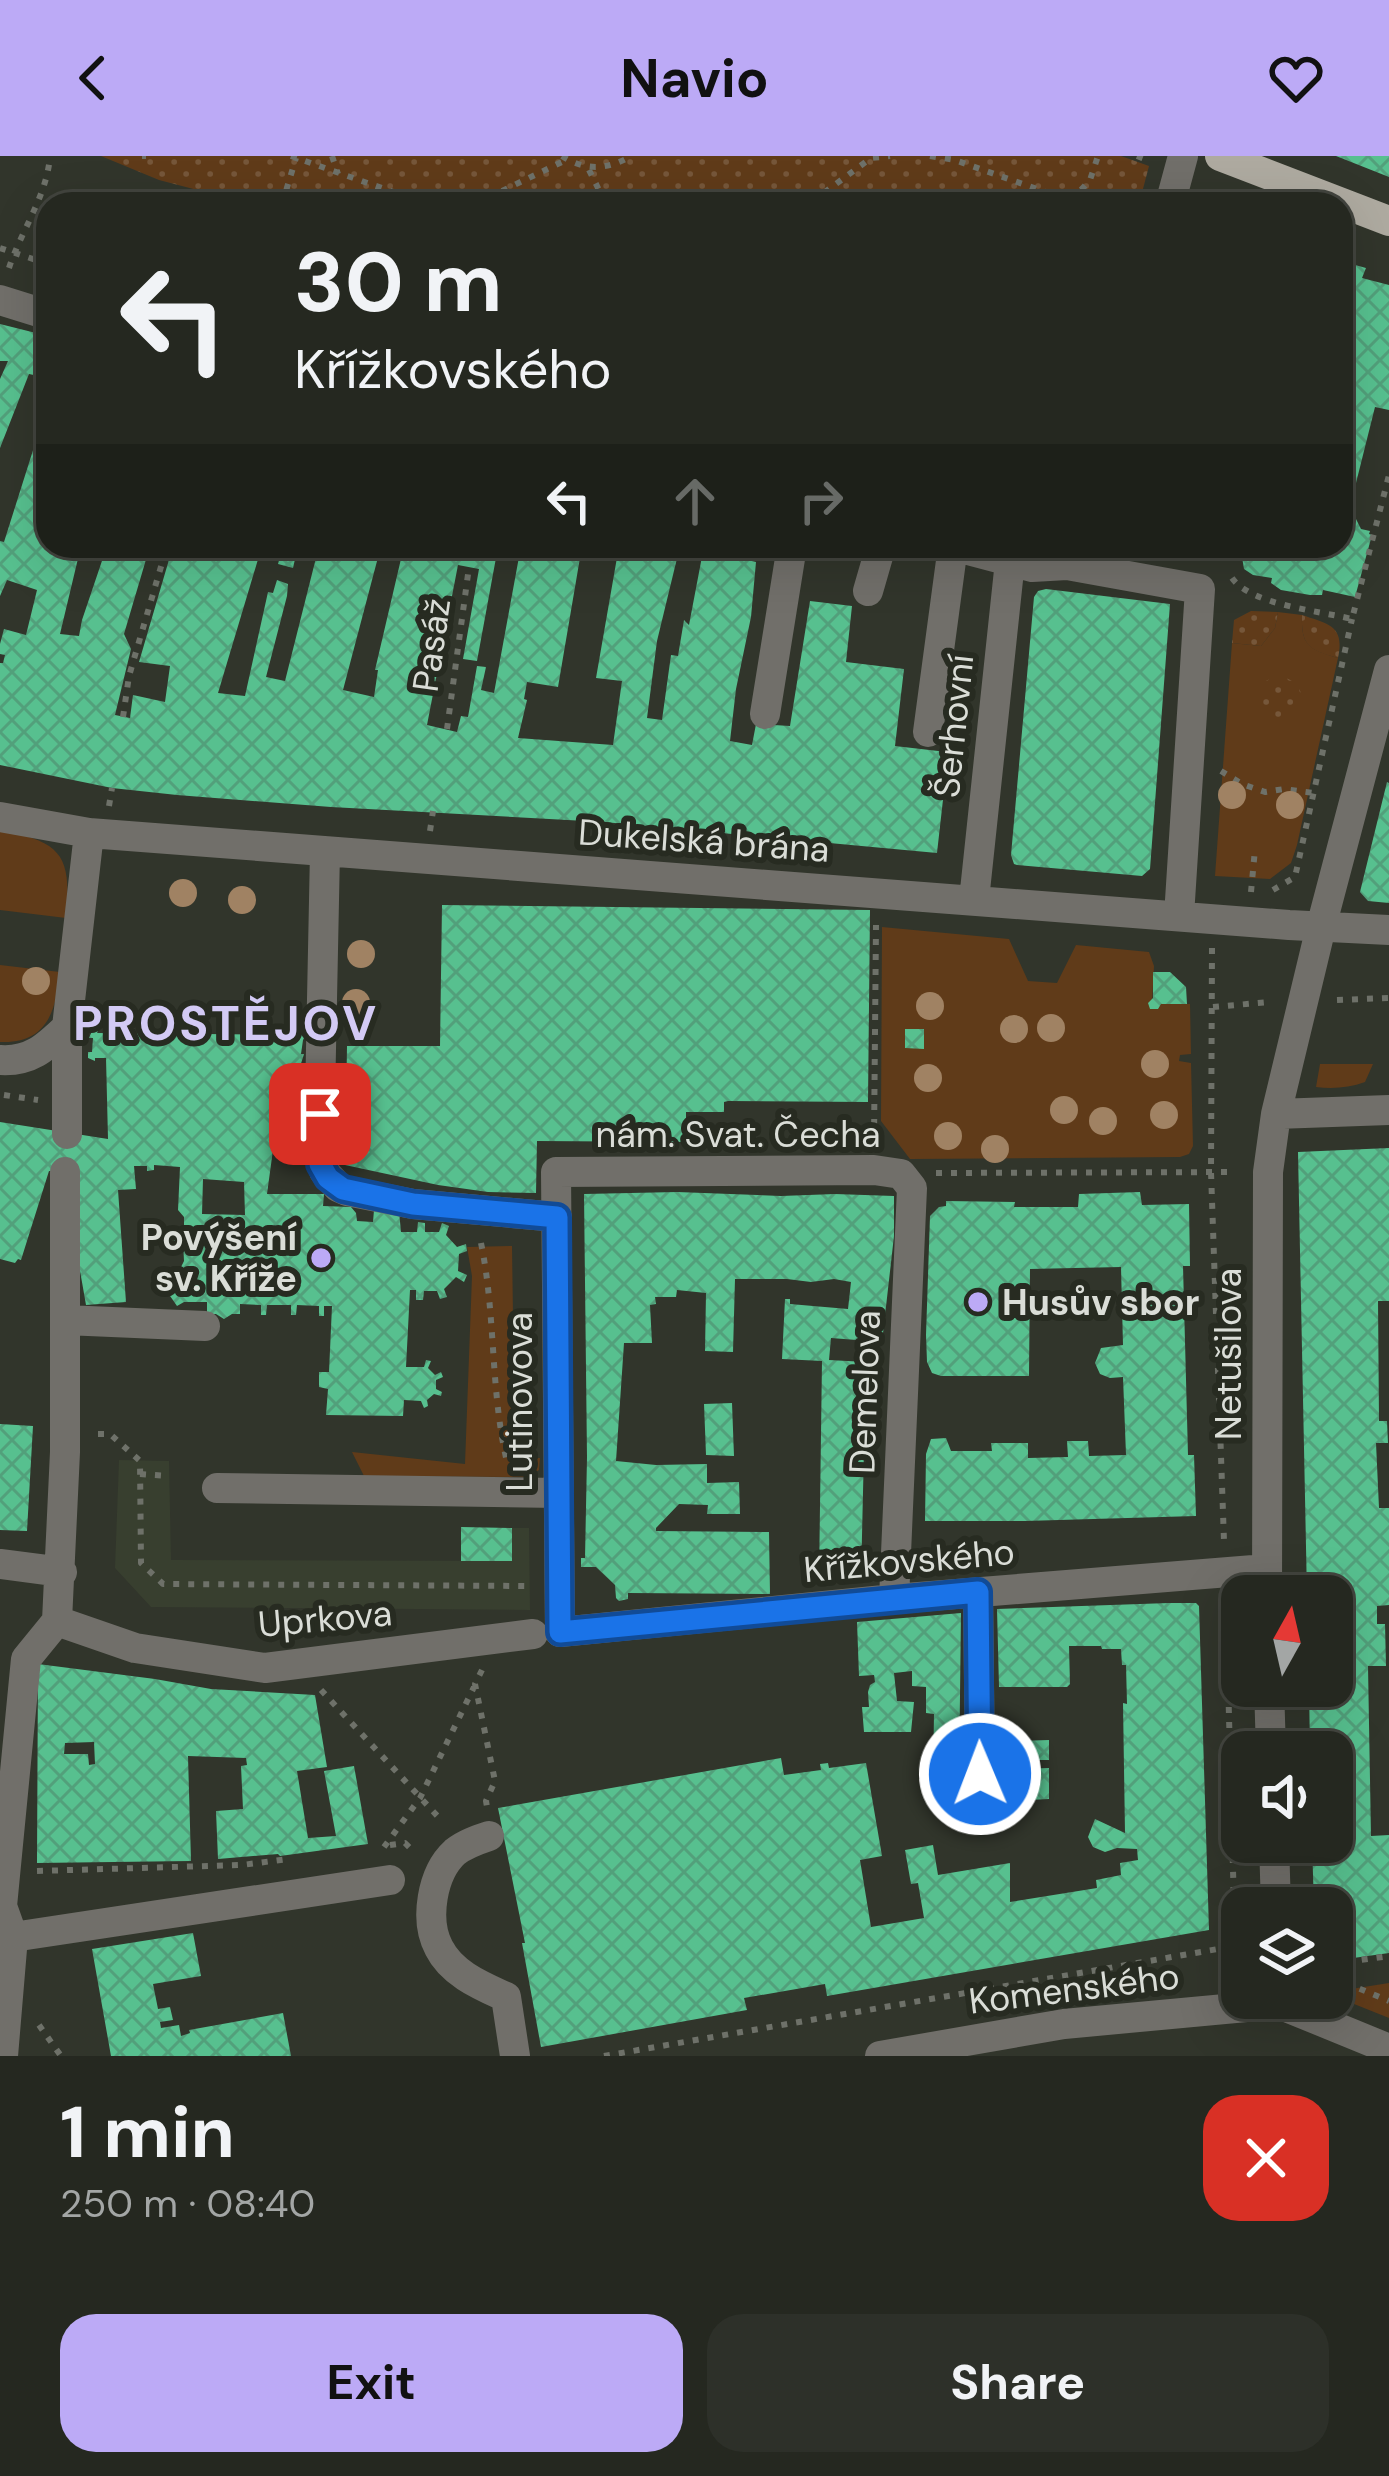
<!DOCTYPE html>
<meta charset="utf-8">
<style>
:root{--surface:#252820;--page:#2d3029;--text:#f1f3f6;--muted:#a3a6a5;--line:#42443e;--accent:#bcaaf6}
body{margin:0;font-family:"DM Sans",sans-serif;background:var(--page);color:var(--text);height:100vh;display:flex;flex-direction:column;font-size:45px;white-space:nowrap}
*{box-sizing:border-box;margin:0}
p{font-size:39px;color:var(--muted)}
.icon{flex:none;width:66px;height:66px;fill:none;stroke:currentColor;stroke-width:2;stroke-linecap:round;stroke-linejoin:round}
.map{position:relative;height:1900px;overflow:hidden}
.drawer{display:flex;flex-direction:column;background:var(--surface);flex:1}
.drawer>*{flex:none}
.top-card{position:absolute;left:36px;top:36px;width:1317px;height:366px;border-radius:36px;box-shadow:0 12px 48px #0002,0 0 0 3px var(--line);background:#252820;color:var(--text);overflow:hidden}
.needle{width:78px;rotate:8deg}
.fabs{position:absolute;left:1221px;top:1419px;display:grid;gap:24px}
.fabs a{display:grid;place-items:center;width:132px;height:132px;border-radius:24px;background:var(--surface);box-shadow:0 12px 48px #0002,0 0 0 3px var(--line);font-size:60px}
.pin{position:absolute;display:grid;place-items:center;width:102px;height:102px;color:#fff;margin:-51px;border-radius:24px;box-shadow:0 6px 18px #0006}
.me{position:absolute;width:132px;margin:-66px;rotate:359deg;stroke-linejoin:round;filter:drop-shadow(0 0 9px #0008)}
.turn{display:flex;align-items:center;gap:42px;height:252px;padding:0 60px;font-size:54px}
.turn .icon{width:156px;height:156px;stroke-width:2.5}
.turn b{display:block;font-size:84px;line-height:102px}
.lanes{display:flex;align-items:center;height:114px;padding:0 60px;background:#0003;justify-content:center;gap:60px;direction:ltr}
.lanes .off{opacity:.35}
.round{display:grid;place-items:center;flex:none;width:126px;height:126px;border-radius:36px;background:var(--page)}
.overview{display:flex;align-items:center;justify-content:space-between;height:204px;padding:0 60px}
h1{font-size:72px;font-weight:700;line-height:90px}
.action{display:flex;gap:24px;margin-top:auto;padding:24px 60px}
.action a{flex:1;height:138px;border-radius:36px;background:var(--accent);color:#111;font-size:48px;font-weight:700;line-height:138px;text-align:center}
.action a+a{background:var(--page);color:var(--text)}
header{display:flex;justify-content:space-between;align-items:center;height:156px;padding:0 60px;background:var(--accent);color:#111;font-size:54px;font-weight:700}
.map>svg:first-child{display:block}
</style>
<header><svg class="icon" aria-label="back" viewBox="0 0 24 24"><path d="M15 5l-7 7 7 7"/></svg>Navio<svg class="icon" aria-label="heart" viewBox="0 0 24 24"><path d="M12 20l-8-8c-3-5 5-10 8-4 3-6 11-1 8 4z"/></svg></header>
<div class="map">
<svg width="1389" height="1900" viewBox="0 0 1389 1900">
<defs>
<pattern id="park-dots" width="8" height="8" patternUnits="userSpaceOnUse" patternTransform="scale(3)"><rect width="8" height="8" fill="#603b19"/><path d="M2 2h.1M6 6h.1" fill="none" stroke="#76573a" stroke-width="1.8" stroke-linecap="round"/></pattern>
<pattern id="building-cross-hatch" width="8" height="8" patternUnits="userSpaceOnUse" patternTransform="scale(3)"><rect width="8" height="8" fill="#57c08f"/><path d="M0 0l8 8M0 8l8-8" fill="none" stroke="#52a07b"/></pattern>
</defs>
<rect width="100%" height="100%" fill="#31352b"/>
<path fill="#383f2f" d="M119,1304L169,1305L171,1404L512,1405V1372H529L530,1454L151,1451L115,1412Z"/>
<path fill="#603b19" d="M1278,456L1302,459C1301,490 1309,493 1338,502L1297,689L1291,707L1270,723L1215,720L1232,487L1261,490L1275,472Z
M0,674C62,686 72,699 66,762L0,754Z
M882,771L1009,783L1028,825L1057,827L1076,789L1149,796L1154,810L1152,847L1190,848L1191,898L1180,899L1179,905L1191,907L1193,990L1189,998L1180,1001L910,1003L881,965Z
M0,809L60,816C56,855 47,888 0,886Z
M1320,908H1373L1365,926C1349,932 1332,933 1316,931Z
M512,1090L515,1301L540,1302L539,1314L527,1321L364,1320L352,1296L465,1308L472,1120L467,1091Z
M1389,1827V1862L1349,1846L1351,1833Z"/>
<path fill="url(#park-dots)" d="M101,0H1121L1149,10L1139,48H251L159,24Z
M1251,455L1278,456L1275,472L1261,490L1232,487L1234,464Z
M1302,459C1328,468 1345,469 1338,502C1309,494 1301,490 1302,459Z
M1256 544a23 23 0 1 1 46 0a23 23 0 1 1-46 0Z"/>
<path fill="url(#building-cross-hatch)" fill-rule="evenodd" d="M1336,0H1389V21Z
M1341,105L1366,112L1362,122L1389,129V254L1375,251L1350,351L1361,373L1370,375L1369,378L1372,379L1355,441L1323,434L1322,439H1310L1281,434L1271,427L1272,422L1253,419L1244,413L1242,401L1246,390H1341Z
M0,168L48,180V222L29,218L0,292V223L8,205H0Z
M47,250L48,390H81L60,478L79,480L82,464L107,390H150L124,478L131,493L115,559L130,562L133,539L165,546L170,510L139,506L173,390H262L218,537L245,540L268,436L273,437L277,424L288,428L287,440L266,521L285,525L319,390H342L358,394L359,390H381L343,534L374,541L378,514H375L404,390L498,391L477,505L463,503L479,413L458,409L427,569L457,576L461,560L468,561L477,510L486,511L481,534L494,537L521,390H582L558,531L527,526L524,543L527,544L518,582L613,589L622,525L596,522L619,390H680L657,485L647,562L662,564L671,499L678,500L684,464L689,469L704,390H732L730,400L756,406L751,461L736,533L730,585L752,589L756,568L790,570L810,445L852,450L846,506L904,513L895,590L964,598L962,619L946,617L937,697L604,666L331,651L177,639L112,632L0,609V507H3L5,499L0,498V488L4,473L26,479L37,434L7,424L0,440V385L4,386Z
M283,390H298L293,412L278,408Z
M1046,433L1170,448L1150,713L1142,720L1017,709L1014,708L1011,699L1034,441L1038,435Z
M1387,626L1389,627V747L1368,745L1360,736Z
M442,749L870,754L868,946L728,945L724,946V956H686V986L537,985L536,1037L488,1036L438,1029L345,1009L347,890H440Z
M1153,816H1170L1186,831L1187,848H1161L1158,853H1150L1148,847L1153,842Z
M905,873H924V893L905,892Z
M92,875H98L97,877L301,879V876L306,878L303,884L301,898H304L299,914L284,913L267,1038H324L323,1050L351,1051L356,1057L357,1065L373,1066L374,1054L399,1055L401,1076H417L418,1066L425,1067V1076H439L442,1067L449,1070L446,1079L457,1091L466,1088L467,1095L459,1098L458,1115L467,1119L464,1126L456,1121L444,1133L447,1141L440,1143L437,1135H424L423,1144H416V1134H410L406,1211H424L426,1204L431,1205L428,1212L435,1219L441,1216L443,1221L436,1224V1233L442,1236L441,1240L434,1238L427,1244L428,1250L424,1252L421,1245L404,1244L403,1260L326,1259L328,1233L319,1231V1216H329L332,1150H324V1160H319V1150L297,1149L296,1159H291V1149H267L266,1159H261V1149L240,1148V1158H232L224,1163L216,1158H207V1146H184L177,1150L168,1137L184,1105L183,1085H174V1079H184V1061L178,1054L180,1011L154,1009V1014L147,1015V1010H134L136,1033L118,1034L126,1146L86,1149L79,1109L77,1017L49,1015L21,1104L18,1103L15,1107L0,1103V966L108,983L106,902H95V905L88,902V896H92L93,882H89ZM203,1023L244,1026L245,1059L202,1058Z
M1389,992V1145H1378L1379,1265H1387L1388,1287H1376L1379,1352H1389V1449L1377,1450V1468H1385L1386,1510H1368L1371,1680L1389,1679V1797L1332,1805V1752H1314L1312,1686H1332V1596H1310L1309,1530H1332V1440H1307L1298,996Z
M677,1036L781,1040L835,1038L894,1040V1080L882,1186L831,1182L829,1204L866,1206L861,1423L819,1422L822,1205L782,1203L785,1143H790V1148L848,1153L851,1126L834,1123L811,1126L787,1123H735L733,1196L705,1195L706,1137L677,1134L676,1141H655L656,1148L650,1149L652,1187H624L616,1305L656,1309L707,1308V1327L739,1326L740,1358H707L708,1349L679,1348L656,1372V1375L769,1376L770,1438L628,1437V1443L619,1445L616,1442L615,1429L596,1411H581V1402H585L587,1301L584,1038Z
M1140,1036L1142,1049L1189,1048L1190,1110H1183L1188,1299H1194L1196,1360L1025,1365H925L926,1298L931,1283L946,1282L951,1295H992L991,1287H1028V1302L1068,1301L1067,1285H1088L1089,1300L1126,1299L1123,1221L1110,1222L1100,1218L1095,1207L1101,1192L1123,1189L1121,1111L1030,1113L1029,1220H941L932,1217L927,1206L926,1179L930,1060L939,1051L946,1050V1045L1015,1046L1014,1051H1078L1079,1038Z
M732,1247L734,1300L706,1299L704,1248Z
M0,1268L33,1270L27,1375L0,1374Z
M461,1371L512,1372V1405H461Z
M1169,1447H1196L1199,1450L1209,1774L827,1840L825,1828L744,1842L747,1854L541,1891L522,1787H525L498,1652L781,1602L784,1619L821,1614L820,1608L828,1607L829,1612L866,1607L882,1700L860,1704L871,1771L924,1762L918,1727L911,1728L905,1694L933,1689L938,1719L1010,1707V1746L1097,1732L1096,1724L1121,1719L1120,1707L1138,1704L1137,1693L1117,1692L1105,1696L1093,1691L1088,1681L1095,1663L1125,1677L1123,1547L1127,1548L1126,1509H1122L1121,1493H1102L1101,1490H1069L1070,1528L1067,1531H999L997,1453Z
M961,1457L959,1621L933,1620L934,1558L926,1557V1531L912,1530V1515L894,1517L897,1545L914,1546L911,1576H864L862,1551H869L868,1536L870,1529L875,1526L874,1519L859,1520L857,1466Z
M38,1508L155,1523L211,1533L315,1539L327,1611L297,1615L308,1682L336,1680L324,1615L354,1610L368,1688L280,1700L278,1698L218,1703L216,1655L243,1653L241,1610L247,1609L246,1602L188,1600L191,1705L37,1707ZM94,1586L95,1608L89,1609L88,1598H64L65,1587Z
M1049,1584V1604H1012L1013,1585Z
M1049,1612V1643L1012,1645V1613Z
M193,1777L201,1820L153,1828L158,1853L170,1851L173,1864L160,1866L161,1872L179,1869L181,1880L190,1877L189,1874L283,1857L291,1900H111L92,1793Z"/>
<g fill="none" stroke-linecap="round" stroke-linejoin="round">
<path stroke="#6e7169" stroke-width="6" stroke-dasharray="6 9" stroke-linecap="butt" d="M142,0H146
M291,0L427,48
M332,0L338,18
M562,0C584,15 608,14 631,0
M930,0L955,4L1071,45L1070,48
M1137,0L1150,5
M589,14L606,48
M1071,45L1090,24L1098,0
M282,48L296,2
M475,48L566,4
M815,48L821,39L871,2L890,0
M0,92L48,108
M9,112C21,75 47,40 50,0
M1198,390L1216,402
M1232,422C1251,449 1320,455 1352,463L1389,319
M123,561L129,520L167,390
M447,573L469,411
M1221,615L1242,628L1265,636L1284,633L1314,637
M109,650L112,632
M430,675L433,655
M1273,734L1295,721L1352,463
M1251,736L1255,693
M1212,792L1211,1016L1224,1385
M1337,844L1389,842
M1213,851L1270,846
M4,939L38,944
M874,984L876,769
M936,1017L1235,1016
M481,1087C496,1159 490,1234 507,1306
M98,1278H110L140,1305L141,1407L163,1428L528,1430
M140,1318L169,1320
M1226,1446L1235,1790
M482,1514L475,1528L495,1625L486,1645L487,1651
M321,1534L442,1665
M390,1689L405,1687L414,1696
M384,1691L420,1642L474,1531
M37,1715L242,1709L288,1703
M1332,1808L1389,1800
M1332,1821L1389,1845
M39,1869L61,1900
M604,1900L1235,1790L1242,1794"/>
<path stroke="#716f6a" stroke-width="30" d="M1170,48L1183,0
M0,144L48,159
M953,390L1032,411L1067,409L1200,433L1179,760
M868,435L881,390
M1389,514L1321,771L1276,958L1389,954
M765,558L792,390
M928,576L953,390
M0,661L89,677L1289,769L1389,774
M325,695L319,992L324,1015L338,1031L347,1035L413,1048L557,1061
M974,744L1010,405
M0,904C31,906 46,891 67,871L89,677
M67,978V871
M65,1164L205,1170
M217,1332L559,1337
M0,1408L62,1416
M978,1436L980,1618
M1267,1440L1268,1016L1276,958
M894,1443L912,1032L901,1018L874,1014L556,1016L560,1476L894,1443L1266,1413
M57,1465L135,1492L265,1512L533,1478
M57,1465L65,1296V1016
M1269,1530L1271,1596
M489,1680C477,1684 465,1688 455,1696C432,1717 424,1764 439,1792C452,1818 482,1830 506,1841L515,1900
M1274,1686L1276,1752
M0,1780L13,1781L390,1724
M3,1900L13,1781L2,1750L26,1503L57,1465
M880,1900L1064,1868L1279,1848L1389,1893"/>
<path stroke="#aeaaa0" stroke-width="30" d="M1220,0L1389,65"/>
</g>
<g fill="#a08263">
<circle cx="1232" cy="639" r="14"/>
<circle cx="1290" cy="649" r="14"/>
<circle cx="183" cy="737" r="14"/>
<circle cx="242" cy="744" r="14"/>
<circle cx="361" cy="798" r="14"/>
<circle cx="36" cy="825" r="14"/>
<circle cx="356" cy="847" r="14"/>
<circle cx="930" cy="850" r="14"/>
<circle cx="1051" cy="872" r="14"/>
<circle cx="1014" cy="873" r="14"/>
<circle cx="1155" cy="908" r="14"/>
<circle cx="928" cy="922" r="14"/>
<circle cx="1064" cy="954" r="14"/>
<circle cx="1164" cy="959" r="14"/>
<circle cx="1103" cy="965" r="14"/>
<circle cx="948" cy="980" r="14"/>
<circle cx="995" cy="993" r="14"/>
</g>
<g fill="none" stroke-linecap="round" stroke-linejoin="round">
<g stroke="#114b97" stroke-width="30">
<path id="route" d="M320,958V1008L328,1022L343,1033L413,1048L557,1061L560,1476L978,1436L980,1618"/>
</g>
<use href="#route" stroke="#1a73e8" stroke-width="21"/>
</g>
<g fill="#bcaaf6" stroke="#272b21" stroke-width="4.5">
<circle cx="321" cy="1102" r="12"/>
<circle cx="978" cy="1146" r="12"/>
</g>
<g text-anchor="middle" stroke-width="12" stroke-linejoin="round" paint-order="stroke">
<g font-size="36" fill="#daddd7" stroke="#272b21">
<text transform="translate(431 489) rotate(-82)" y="13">Pasáž</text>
<text transform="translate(953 570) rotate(-84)" y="13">Šerhovní</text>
<text transform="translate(704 684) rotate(4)" y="13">Dukelská brána</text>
<text x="738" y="991">nám. Svat. Čecha</text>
<text transform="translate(1228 1198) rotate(-90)" y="13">Netušilova</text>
<text transform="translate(864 1236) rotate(-88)" y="13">Demelova</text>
<text transform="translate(519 1246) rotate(-90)" y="13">Lutinovova</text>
<text transform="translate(909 1404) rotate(-5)" y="13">Křížkovského</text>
<text transform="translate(325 1462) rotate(-5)" y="13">Uprkova</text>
<text transform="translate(1074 1832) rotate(-7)" y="13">Komenského</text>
</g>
<g font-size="36" font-weight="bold" fill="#daddd7" stroke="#272b21" text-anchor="end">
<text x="297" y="1094">Povýšení<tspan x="297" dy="41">sv. Kříže</tspan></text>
<text x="1002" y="1159" text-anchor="start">Husův sbor</text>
</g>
<g font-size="48" font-weight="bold" letter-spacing="3" fill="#d3caf5" stroke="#272b21">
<text x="226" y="884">PROSTĚJOV</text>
</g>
</g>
</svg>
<div class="fabs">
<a><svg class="needle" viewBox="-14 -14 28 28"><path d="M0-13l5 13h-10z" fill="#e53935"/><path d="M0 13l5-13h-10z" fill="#a3a6a5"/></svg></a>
<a><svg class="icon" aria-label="sound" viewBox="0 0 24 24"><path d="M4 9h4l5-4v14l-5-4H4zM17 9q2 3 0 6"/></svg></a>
<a><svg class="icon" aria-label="layers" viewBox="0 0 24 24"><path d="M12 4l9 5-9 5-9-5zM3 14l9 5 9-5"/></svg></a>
</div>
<div class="pin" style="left:320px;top:958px;background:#d93025"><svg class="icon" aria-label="arrive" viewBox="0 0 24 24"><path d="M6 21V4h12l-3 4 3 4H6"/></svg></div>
<svg class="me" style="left:980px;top:1618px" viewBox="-20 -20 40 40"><circle r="17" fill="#1a73e8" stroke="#fff" stroke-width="3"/><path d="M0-11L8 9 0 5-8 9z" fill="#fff"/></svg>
<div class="top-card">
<div class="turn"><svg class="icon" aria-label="left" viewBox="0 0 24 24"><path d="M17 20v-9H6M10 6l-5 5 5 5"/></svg><div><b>30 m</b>Křížkovského</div></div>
<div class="lanes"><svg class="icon" aria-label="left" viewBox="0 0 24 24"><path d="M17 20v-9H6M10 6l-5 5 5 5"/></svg><svg class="icon off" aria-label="ahead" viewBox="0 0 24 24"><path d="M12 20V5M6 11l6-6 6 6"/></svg><svg class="icon off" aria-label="right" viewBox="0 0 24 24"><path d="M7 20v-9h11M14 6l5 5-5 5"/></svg></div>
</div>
</div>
<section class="drawer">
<div class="overview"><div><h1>1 min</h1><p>250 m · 08:40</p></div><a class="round" style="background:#d93025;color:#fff"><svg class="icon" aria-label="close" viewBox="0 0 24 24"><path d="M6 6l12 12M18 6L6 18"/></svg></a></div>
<div class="action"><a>Exit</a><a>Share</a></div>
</section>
